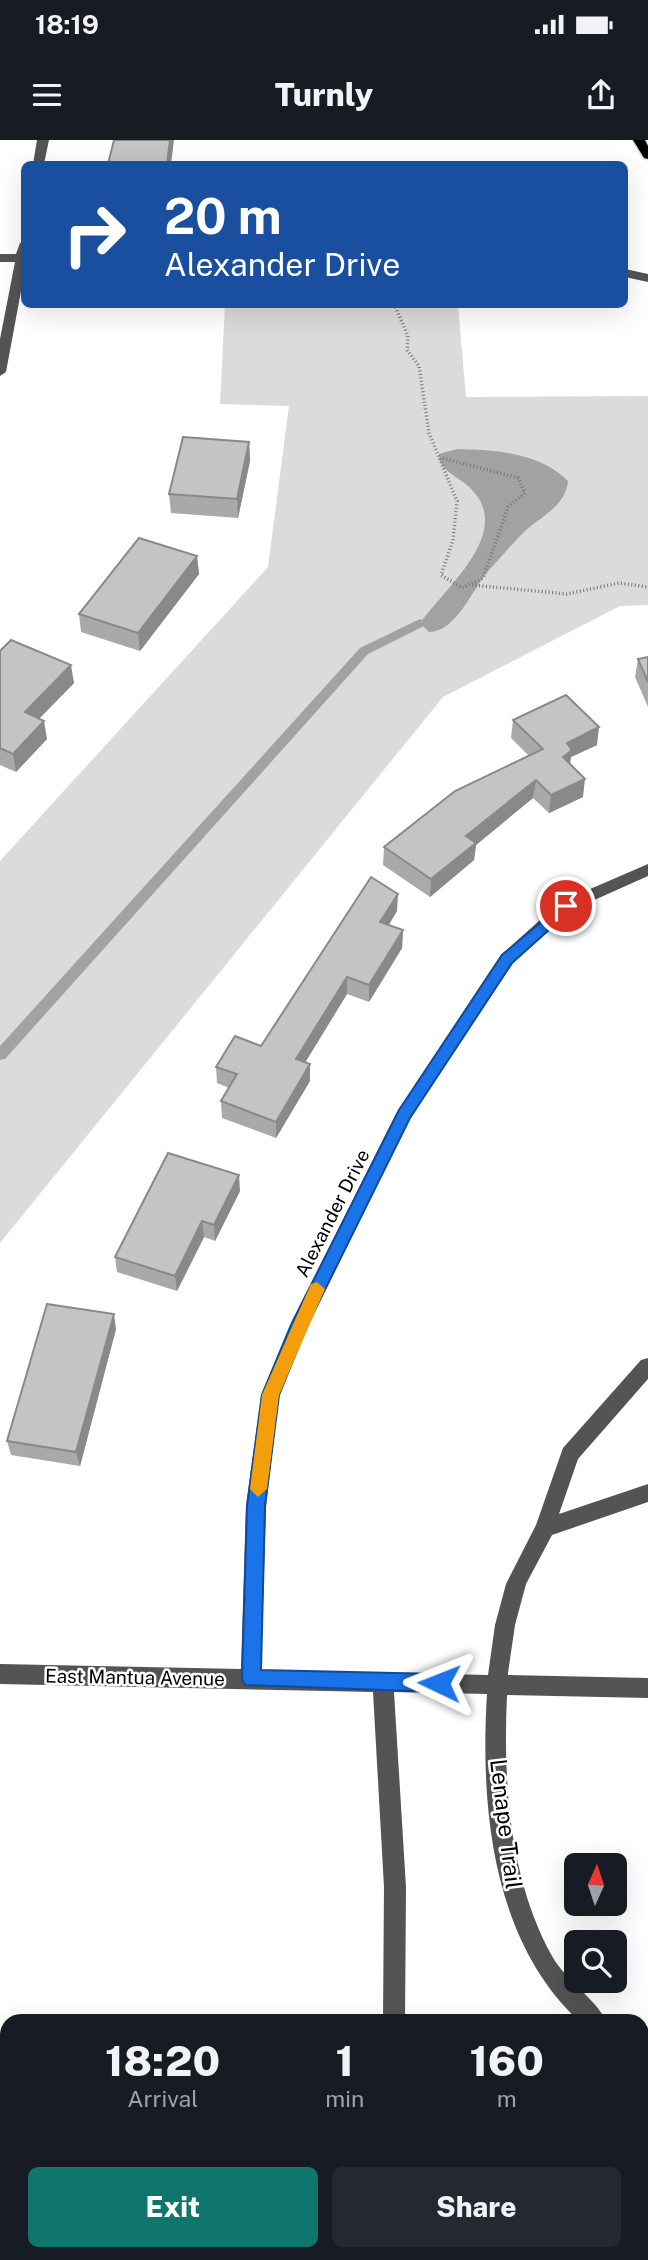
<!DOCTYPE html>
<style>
:root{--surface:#171b24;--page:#242831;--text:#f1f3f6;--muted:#9ea1a6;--accent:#0f766e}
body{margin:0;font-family:"Public Sans",sans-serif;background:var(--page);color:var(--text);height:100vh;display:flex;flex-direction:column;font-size:26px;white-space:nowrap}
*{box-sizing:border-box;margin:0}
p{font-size:23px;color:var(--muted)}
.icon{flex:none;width:38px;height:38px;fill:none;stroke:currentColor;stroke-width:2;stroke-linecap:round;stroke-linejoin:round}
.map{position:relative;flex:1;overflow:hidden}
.sheet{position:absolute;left:0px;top:1874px;width:649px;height:247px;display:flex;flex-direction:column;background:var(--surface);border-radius:21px 21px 0 0;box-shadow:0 7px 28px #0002}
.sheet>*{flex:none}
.hud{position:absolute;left:21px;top:21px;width:607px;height:147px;border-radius:10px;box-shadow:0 7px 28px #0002;background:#1a4fa0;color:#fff;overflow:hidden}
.needle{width:46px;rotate:3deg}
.buttons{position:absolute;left:564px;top:1713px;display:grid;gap:14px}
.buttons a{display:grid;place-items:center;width:63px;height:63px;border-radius:10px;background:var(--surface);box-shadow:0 7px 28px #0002;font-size:35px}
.pin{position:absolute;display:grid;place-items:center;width:60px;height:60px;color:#fff;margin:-30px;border:4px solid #fff;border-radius:50%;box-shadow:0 2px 7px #0007}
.me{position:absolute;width:77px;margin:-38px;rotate:272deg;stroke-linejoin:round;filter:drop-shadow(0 0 5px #0008)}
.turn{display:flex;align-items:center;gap:24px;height:147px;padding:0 28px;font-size:32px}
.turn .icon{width:91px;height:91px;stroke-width:2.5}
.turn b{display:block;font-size:49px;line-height:60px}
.eta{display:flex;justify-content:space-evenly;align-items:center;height:119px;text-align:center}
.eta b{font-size:42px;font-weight:800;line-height:49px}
.cta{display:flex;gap:14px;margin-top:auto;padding:14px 28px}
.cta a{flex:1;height:80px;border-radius:10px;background:var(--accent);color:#fff;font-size:28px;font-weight:800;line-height:80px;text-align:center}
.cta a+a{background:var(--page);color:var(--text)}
.status{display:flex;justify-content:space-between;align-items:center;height:49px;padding:0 35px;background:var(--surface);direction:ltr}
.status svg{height:19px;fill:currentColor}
header{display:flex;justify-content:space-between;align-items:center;height:91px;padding:0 28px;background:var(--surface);font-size:32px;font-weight:800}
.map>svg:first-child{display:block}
</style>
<div class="status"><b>18:19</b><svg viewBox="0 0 49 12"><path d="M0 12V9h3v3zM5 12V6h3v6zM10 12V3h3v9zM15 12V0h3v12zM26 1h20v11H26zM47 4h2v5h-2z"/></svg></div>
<header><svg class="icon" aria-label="menu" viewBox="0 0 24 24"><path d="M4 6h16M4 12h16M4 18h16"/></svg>Turnly<svg class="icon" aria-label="share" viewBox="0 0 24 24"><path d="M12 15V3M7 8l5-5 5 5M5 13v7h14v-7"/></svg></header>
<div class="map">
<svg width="648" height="2120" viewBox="0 0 648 2120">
<rect width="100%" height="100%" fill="#fff"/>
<path fill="#dbdbdb" d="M225,165H458L466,257L648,256V465L620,466L443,557L0,1103V721L268,427L289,266L220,264Z"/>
<path fill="#a2a2a2" d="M457,309C495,310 539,312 568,341C565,368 540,376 523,393C512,404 501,417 490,429C473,447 457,492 429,492L420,483C447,445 522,386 463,342C452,334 439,328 439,314Z"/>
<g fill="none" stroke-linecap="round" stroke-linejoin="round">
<path fill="#a2a2a2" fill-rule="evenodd" d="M420,479L426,483L424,486L368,514L5,919L0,920V906L360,508Z"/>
<g stroke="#dbdbdb" stroke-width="3">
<path id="major" d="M633,0H645L648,6V19L644,18Z"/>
</g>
<path stroke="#767676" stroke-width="3.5" stroke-dasharray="1 2.5" stroke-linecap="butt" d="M394,164L408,196L407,210L419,226L429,293L457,361L453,400L441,435L462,448L483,438L508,367L525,353L518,338L442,318
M472,445L567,454L619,443L648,447"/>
<path fill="#545454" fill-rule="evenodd" d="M37,0H49L44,24H33Z
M20,103H24V135L6,232L0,236V199L15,122H0V114H16Z
M625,129L648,134V142L625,137Z
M648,724V736L572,770L513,823L410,978L308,1186L279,1255L266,1366L261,1530L488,1535L495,1485L506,1444L536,1385L563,1308L641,1220L648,1218V1239L578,1319L559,1374L648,1344V1362L552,1395L526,1444L515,1485L508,1533V1535L648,1538V1558L507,1555C503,1642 509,1738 552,1816C565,1840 597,1860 606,1881H579C492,1800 480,1667 487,1554L394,1552L406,1747L405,1881H383L384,1747L373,1552L0,1544V1524L241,1529L246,1366L261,1255L293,1179L396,974L501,815L560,762Z
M642,1915L648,1917V1942L642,1940Z
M378,2114H402V2120H378Z"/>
<use href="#major" fill="#000" fill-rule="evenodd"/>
</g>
<path fill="#a9a9a9" d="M249,302L250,321L238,378L171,373L169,354Z
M197,416L199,434L140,511L81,492L79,474Z
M0,511L74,543L39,579L47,599L16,632L0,625Z
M648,517V567L635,537L638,519Z
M513,580L597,605L571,617L570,624L583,657L549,673L533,658L476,705L474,720L430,757L383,725L384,707L529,616L511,598Z
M397,771L388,785L403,790L402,808L369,862L347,854L305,922L310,924V941L276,998L222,978L221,961L229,948L217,943L216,927L261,906Z
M240,1051L215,1101L204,1097L177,1151L117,1132L115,1117Z
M116,1189L80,1326L11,1315L7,1301Z"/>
<path fill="#898989" d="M170,0H174L171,24H167Z
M249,302L250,321L238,378L237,359Z
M197,416L199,434L140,511L138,493Z
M71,525L74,543L28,590L25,572Z
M44,581L47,599L16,632L13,614Z
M599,587L597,605L571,617L569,628L563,617L567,603Z
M585,639L583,657L549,673L551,655Z
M536,640L533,658L476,705L474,720L430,757L431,739L466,696Z
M398,754L397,771L380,800V782Z
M403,790L402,808L369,862V845Z
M347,837V854L297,936L296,919Z
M310,924V941L276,998V982Z
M239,1035L240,1051L215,1101L214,1085Z
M202,1081L204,1097L177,1151L175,1136Z
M114,1174L116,1189L80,1326L76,1312Z"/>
<path fill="#c4c4c4" stroke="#898989" stroke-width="2" d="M114,0H170L167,24H108Z
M183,297L249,302L237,359L169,354Z
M139,398L197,416L138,493L79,474Z
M11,500L71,525L25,572L44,581L13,614L0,608V511Z
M648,517V542L638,519Z
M566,555L599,587L567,603L572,610L563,617L585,639L551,655L536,640L466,696L476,703L431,739L384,707L455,651L543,609L513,580Z
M371,737L398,754L380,782L403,790L369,845L347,837L296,919L310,924L276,982L221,961L237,934L216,927L235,896L261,906Z
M168,1013L239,1035L214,1085L202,1081L175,1136L115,1117Z
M47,1164L114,1174L76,1312L7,1301Z"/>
<path fill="#1a73e8" stroke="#114b97" stroke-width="2" d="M566,761L571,762V770L512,823L410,978L307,1186L279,1255L265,1366L261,1530L439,1534L445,1537L448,1543L445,1549L439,1552L245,1545L242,1539L247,1366L262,1255L291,1185L399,970L502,815Z"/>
<path fill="#f59e0b" d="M317,1142L325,1149L279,1255L267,1349L258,1357L250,1349L262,1255L311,1144Z"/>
<g text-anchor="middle" stroke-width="5" stroke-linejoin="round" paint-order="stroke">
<g font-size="19" fill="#000" stroke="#fff">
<text transform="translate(332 1073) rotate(-63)" y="7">Alexander Drive</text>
<text transform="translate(135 1537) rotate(1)" y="7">East Mantua Avenue</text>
</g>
<g font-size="23" fill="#000" stroke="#fff">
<text transform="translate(506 1684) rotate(83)" y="8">Lenape Trail</text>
</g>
</g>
</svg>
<div class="buttons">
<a><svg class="needle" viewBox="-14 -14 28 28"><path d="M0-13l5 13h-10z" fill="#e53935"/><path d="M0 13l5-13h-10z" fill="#9ea1a6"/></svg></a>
<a><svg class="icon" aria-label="search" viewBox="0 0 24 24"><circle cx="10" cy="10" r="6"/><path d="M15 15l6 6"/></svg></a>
</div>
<div class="pin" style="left:566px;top:766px;background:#d93025"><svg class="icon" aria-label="arrive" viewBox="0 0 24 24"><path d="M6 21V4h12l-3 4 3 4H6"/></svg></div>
<svg class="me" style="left:439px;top:1543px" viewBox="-20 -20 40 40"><path d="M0-17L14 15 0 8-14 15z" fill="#1a73e8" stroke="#fff" stroke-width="4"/></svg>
<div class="hud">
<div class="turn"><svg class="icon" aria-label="right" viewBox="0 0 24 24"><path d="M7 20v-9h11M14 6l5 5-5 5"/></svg><div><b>20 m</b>Alexander Drive</div></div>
</div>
<section class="sheet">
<div class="eta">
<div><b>18:20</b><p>Arrival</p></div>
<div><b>1</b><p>min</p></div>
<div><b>160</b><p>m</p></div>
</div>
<div class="cta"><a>Exit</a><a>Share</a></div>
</section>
</div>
